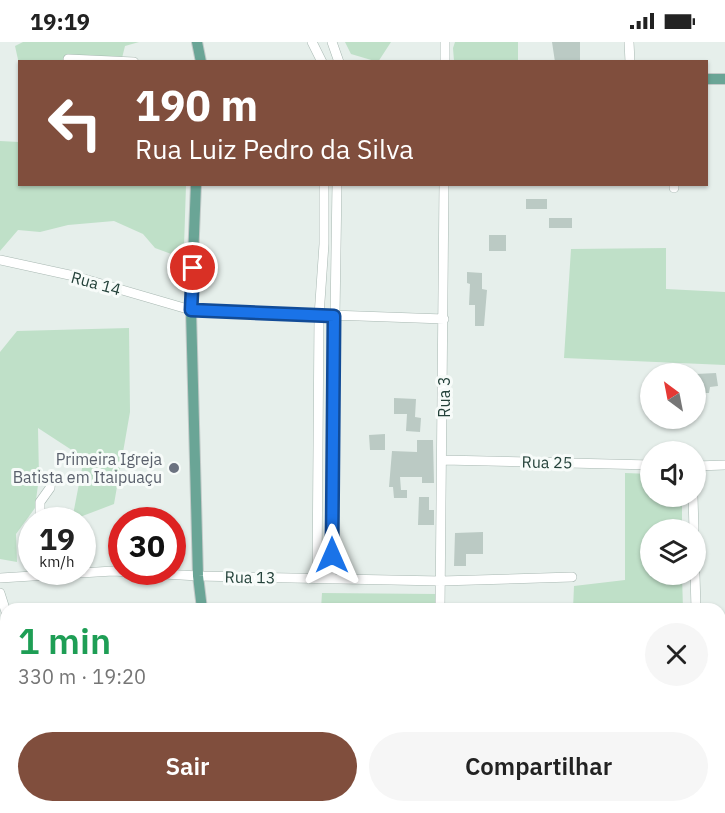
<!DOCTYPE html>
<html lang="pt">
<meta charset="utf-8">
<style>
:root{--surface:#fff;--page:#f6f6f6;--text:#222;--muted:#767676;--accent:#804e3d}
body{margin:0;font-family:"IBM Plex Sans",sans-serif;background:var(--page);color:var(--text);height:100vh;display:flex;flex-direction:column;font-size:22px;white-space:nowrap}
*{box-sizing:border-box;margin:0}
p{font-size:20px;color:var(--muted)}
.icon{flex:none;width:33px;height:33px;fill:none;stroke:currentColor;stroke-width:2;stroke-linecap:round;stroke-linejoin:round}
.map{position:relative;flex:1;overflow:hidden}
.side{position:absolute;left:0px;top:561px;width:726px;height:210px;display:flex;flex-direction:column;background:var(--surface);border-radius:18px 18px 0 0;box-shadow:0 2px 4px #0004}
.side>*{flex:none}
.guide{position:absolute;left:18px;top:18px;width:690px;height:126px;border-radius:0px;box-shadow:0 2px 4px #0004;background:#804e3d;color:#fff;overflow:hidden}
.needle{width:39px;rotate:328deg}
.fabs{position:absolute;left:640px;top:321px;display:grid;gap:12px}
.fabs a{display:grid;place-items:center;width:66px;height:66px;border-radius:50%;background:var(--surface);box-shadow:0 2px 4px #0004;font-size:30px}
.speed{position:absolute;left:18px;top:465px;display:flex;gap:12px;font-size:30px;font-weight:700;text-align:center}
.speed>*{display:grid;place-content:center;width:78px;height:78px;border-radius:50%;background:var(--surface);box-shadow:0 2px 4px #0004;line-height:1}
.speed small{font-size:15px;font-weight:400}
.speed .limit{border:9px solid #d22;background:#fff;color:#111}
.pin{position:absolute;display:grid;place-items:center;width:51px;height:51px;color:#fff;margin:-26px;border:3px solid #fff;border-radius:50%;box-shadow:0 2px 6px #0007}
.me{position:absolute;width:66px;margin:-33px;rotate:0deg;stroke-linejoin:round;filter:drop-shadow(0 0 4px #0008)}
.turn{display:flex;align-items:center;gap:21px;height:126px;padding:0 18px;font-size:27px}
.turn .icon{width:78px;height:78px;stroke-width:2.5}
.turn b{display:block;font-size:42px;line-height:51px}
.round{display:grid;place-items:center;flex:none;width:63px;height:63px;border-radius:32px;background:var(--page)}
.overview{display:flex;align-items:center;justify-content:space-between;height:102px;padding:0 18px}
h1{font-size:36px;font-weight:600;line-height:45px;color:#1e9e55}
.cta{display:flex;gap:12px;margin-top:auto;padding:12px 18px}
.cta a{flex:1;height:69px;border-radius:36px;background:var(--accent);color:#fff;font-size:24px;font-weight:600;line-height:69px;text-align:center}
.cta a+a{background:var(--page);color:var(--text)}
.status{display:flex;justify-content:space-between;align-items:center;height:42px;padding:0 30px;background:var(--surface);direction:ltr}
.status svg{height:16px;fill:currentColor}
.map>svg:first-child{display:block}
</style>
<div class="status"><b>19:19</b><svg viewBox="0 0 49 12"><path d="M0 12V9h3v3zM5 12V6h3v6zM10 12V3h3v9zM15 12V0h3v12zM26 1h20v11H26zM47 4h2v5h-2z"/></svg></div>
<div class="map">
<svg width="725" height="771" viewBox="0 0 725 771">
<rect width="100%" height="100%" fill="#e6efeb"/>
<path fill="#bfe0c8" d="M23,0H139L125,4L121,20H20L19,22L15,4Z
M345,0H391L378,20L351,12Z
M455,0H518V19H454L453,6Z
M0,99L19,100L20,142L186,143L184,205L174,213L155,206L143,192L114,179L68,183L40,190L18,188L0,209Z
M666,206V247L725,250V323L564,316L571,207Z
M129,286L130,370L114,462L72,478L84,416L38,386L39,435L35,466L16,492L17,520L0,517V310L17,289Z
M625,431L651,432V454L682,455V487L651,488V532L682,533L683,567H573L574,544L625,538Z
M322,551L437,552V567H321Z
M0,610L6,611V693L0,695Z"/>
<path fill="#bbcac4" d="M552,0H580V20H555Z
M526,157H547V167H526Z
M549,176H572V186H549Z
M489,193H506V209H489Z
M467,230L482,231V247L487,248L484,284H475V263H469L470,242L467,241Z
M716,331L718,344L710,345L709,351H696V332Z
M394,356L416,357L415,375L421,376L420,390L406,389L407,372H394Z
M385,392V408H370L369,393Z
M417,398H433L434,441H422V435H400L401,448H407V456H394L393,445H389L392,409L417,410Z
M419,455H429V468H434V483H418Z
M483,490V512H466V524H454L455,491Z"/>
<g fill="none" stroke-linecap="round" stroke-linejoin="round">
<g stroke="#a8b8b2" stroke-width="10">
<path id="minor" d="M312,0L322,20
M332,0L339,20
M629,0L630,20
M68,17L134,20
M445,20V0
M674,142V146
M0,218L74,234L191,268L444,277
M443,418L651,423
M696,424L725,423
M693,454L694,488
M40,478V460L50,446L51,436
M695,532L696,567
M0,536L113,529L198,534L441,539L572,535
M317,536L319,274L324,202V142
M331,536L337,142
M0,551L6,570
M440,567L444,142
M720,591H725
M720,671H725
M720,750H725
M56,765L57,771
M435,771V765
M695,771V765"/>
</g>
<g stroke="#c2cac8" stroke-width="12">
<path id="major" d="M197,0L201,20
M706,37H725
M196,142L191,268L198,534L202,567
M226,765L227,771"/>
</g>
<use href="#minor" stroke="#fff" stroke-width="9"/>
<use href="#major" stroke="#6aa596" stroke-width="10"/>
</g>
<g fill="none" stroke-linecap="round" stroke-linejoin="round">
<g stroke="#114b97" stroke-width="15">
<path id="route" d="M193,226L191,268L334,274L332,513"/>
</g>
<use href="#route" stroke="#1a73e8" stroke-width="10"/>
</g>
<circle fill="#6b7280" stroke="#f7fbf9" stroke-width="2" cx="174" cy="426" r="6"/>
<g text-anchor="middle" stroke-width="6" stroke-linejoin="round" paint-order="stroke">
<g font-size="16" fill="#24423a" stroke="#f7fbf9">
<text transform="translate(96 241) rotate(15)" y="6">Rua 14</text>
<text transform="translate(444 355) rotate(-90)" y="6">Rua 3</text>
<text transform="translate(547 420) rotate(1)" y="6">Rua 25</text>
<text transform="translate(250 535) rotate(1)" y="6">Rua 13</text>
</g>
<g font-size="16" fill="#5b616d" stroke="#f7fbf9" text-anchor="end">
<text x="162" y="423">Primeira Igreja<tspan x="162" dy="18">Batista em Itaipuaçu</tspan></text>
</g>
</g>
</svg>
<div class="fabs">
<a><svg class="needle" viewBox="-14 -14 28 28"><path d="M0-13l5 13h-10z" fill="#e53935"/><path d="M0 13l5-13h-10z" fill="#767676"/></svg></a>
<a><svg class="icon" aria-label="sound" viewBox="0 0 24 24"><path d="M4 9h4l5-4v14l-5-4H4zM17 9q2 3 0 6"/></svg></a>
<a><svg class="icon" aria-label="layers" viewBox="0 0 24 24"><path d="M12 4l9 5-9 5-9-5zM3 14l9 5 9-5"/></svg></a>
</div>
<div class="speed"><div>19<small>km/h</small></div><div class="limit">30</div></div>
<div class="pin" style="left:193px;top:226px;background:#d93025"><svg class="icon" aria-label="arrive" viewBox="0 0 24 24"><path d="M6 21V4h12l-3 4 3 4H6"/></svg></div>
<svg class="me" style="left:332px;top:513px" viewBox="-20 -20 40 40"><path d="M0-17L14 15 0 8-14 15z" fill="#1a73e8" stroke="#fff" stroke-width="4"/></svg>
<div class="guide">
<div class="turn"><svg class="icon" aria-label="left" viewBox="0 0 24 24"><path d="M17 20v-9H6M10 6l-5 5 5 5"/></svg><div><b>190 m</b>Rua Luiz Pedro da Silva</div></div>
</div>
<section class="side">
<div class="overview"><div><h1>1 min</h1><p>330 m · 19:20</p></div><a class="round"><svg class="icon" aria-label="close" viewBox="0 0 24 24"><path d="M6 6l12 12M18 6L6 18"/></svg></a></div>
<div class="cta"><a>Sair</a><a>Compartilhar</a></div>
</section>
</div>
